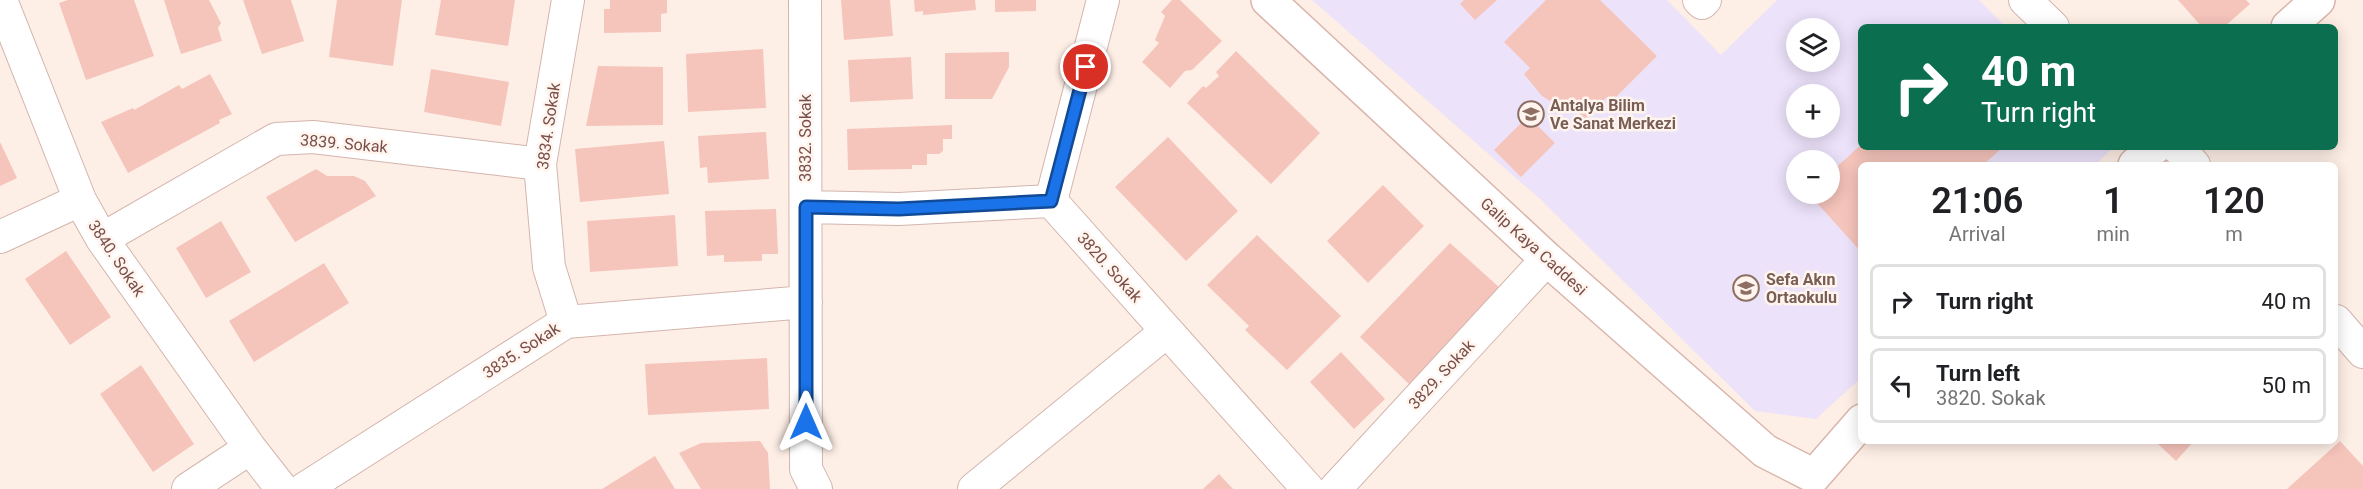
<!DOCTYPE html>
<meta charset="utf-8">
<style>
:root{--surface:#fff;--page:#f2f2f2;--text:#202124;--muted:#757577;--line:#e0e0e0}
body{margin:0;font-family:Roboto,sans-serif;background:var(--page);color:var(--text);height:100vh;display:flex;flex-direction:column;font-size:22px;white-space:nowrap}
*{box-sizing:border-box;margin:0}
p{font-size:20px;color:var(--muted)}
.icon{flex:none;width:33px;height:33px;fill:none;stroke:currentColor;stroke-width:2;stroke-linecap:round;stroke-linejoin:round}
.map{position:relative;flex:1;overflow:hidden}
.panel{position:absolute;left:1858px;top:162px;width:480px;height:282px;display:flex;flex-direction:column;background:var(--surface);border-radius:9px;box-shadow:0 3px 15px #0003}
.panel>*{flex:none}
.top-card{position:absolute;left:1858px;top:24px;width:480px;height:126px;border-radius:9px;box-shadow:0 3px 15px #0003;background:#0b6e4f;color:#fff;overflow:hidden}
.tools{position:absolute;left:1786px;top:18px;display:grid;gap:12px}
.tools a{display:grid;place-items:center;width:54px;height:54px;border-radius:50%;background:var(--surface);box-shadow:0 3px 15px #0003;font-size:30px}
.pin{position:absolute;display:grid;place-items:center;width:51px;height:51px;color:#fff;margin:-26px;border:3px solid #fff;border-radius:50%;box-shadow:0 2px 6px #0007}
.me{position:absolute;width:66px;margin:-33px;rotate:0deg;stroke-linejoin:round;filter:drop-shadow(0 0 4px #0008)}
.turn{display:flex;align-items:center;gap:21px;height:126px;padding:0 24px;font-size:27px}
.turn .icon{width:78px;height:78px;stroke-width:2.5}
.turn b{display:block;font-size:42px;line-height:51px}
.eta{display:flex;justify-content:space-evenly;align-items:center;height:102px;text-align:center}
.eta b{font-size:36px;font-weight:600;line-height:42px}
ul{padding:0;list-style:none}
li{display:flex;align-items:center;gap:18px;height:75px;margin:0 12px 9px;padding:0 12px;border:3px solid var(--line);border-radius:9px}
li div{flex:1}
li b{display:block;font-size:22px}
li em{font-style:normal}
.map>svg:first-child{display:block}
</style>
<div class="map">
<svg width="2363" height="489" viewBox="0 0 2363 489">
<rect width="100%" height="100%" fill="#feefe6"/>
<path fill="#ece2fa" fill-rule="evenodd" d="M1312,0H1667L1721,55L1777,0H1979L2006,27H1862V147H2114L2095,165H1862L1861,378L1816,419L1755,411L1539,198ZM1797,28H1830V62H1797ZM1797,94H1830V128H1797ZM1797,160H1830V194H1797Z"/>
<path fill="#f5c4bb" d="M68,0H134L154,56L86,80L59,3Z
M164,0H209L221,23L218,28L222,41L181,54Z
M243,0H291L304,41L262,54Z
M337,0H402L393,66L329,57Z
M441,0H515L508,46L435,35Z
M610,0H667V13L661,14V32L604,33V9H610Z
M841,0H890L893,36L844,40Z
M914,0H975L976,10L923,15V11L915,12Z
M995,0H1036V11L995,12Z
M1172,0H1180L1222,41L1192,70L1185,71L1170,88L1142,62L1159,43L1155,40L1165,16L1161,12Z
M1464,0H1497L1475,20L1460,4Z
M1546,0H1600L1657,56L1611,102L1607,97L1585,119L1571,104L1566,110L1542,96L1524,74L1530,68L1504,42Z
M2178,0H2246L2250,4L2224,27H2202Z
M763,49L766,108L688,112L686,54Z
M1236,51L1320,133L1271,184L1187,103L1203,86L1206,88L1219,76L1216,72Z
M1009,52V67L992,99H945V53Z
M911,57L913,99L850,102L848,60Z
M598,66L663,67V125L586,126Z
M431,69L509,82L501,126L424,112Z
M210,74L232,114L219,120L220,123L128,173L101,122L133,108L134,110L179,85L182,89Z
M1528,116L1555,143L1521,177L1494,150Z
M952,125V139H943V151L939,154H927V165H912V169L848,170L847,129Z
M766,132L769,179L708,183L707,167L700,168L698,136Z
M1168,137L1238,211L1186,261L1115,187Z
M664,141L669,194L580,202L575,149Z
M0,142L17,178L0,186Z
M1862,144V147H2003L1983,165H1862V253L1809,194H1830V173Z
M316,169L327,176H354L365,181L376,196L295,242L266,197Z
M1383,185L1424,226L1368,283L1327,241Z
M776,209L778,254H762V261L724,262V255L707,256L705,211Z
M675,215L678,266L590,272L587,221Z
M221,221L251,272L206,298L176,248Z
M1257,235L1341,316L1287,370L1245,330L1249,326L1207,285Z
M1450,243L1500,288L1409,384L1360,337Z
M66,251L111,317L70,345L25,279Z
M324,263L349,303L254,362L229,321Z
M1341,352L1385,399L1354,429L1310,382Z
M767,358L769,409L648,415L645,364Z
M141,365L194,444L153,472L100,394Z
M760,441L768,453L770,489H701L679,453L701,443Z
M2155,441H2194L2176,461Z
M2340,441L2363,466V489H2287Z
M655,456L675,489H602Z
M1219,474L1233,489H1203Z"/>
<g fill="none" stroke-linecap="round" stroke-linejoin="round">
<g stroke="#d3b5ad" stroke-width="34">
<path id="street" d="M1,0L80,200L102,239L250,448L282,489
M805,0L806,469L816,489
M1103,0L1051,201L1308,489
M1699,0L1702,3L1705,0
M2025,0L2053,27
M2177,147L2194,165
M806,207L899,209L1051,201
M0,237L80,200
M102,239L276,139L313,137L540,164
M2336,321L2363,352
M566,322L549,267L540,164L568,0
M188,489L250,448
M304,489L566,322L806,302
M974,489L1167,331
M1335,489L1547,259"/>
</g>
<g stroke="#d9b5ad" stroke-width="36">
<path id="secondary" d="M1268,0L1547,259L1765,451L1814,476
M2288,27L2318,0
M2135,165L2155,147
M1814,476L1862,421"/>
</g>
<use href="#street" stroke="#fff" stroke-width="32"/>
<use href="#secondary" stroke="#fff" stroke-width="33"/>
</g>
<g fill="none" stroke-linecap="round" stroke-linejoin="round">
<g stroke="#114b97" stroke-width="15">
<path id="route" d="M806,422V207L899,209L1051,201L1086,67"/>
</g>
<use href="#route" stroke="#1a73e8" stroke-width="10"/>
</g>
<defs>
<g id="school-ring" transform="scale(1.35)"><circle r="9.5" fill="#fff4ee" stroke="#8d6e63" stroke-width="1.5"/><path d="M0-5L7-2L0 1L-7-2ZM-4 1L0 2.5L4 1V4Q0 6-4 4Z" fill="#8d6e63"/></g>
</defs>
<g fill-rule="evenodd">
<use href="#school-ring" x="1531" y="114"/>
<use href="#school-ring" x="1746" y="288"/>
</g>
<g text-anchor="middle" stroke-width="5" stroke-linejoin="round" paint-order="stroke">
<g font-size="16" font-weight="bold" fill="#785e54" stroke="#fff4ee" text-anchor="start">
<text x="1550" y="111">Antalya Bilim<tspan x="1550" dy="18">Ve Sanat Merkezi</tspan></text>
<text x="1766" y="285">Sefa Akın<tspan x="1766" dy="18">Ortaokulu</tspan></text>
</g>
<g font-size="16" fill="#794e48" stroke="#fff4ee">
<text transform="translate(548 126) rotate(-82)" y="6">3834. Sokak</text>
<text transform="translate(805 138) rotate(-90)" y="6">3832. Sokak</text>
<text transform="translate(344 143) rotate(5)" y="6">3839. Sokak</text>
<text transform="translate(1534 246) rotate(42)" y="6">Galip Kaya Caddesi</text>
<text transform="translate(117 258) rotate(56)" y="6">3840. Sokak</text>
<text transform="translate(1110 267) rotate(48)" y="6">3820. Sokak</text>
<text transform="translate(521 350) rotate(-33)" y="6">3835. Sokak</text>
<text transform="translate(1441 374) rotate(-47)" y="6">3829. Sokak</text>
</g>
</g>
</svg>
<div class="tools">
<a><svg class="icon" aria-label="layers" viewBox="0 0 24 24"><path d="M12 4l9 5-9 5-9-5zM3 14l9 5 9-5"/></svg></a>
<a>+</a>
<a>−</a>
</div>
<div class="pin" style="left:1086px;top:67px;background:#d93025"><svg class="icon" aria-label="arrive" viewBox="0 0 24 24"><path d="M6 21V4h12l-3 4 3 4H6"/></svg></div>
<svg class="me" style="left:806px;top:422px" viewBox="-20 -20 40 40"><path d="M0-17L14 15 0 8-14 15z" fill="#1a73e8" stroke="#fff" stroke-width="4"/></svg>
<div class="top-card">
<div class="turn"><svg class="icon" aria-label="right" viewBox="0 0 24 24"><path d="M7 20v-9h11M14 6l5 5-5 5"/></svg><div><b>40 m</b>Turn right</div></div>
</div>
<section class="panel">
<div class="eta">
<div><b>21:06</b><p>Arrival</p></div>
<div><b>1</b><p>min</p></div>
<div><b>120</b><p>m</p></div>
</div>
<ul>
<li><svg class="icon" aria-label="right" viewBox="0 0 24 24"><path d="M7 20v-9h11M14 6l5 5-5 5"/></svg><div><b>Turn right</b></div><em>40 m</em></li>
<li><svg class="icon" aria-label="left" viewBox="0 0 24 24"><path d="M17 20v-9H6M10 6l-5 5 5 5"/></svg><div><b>Turn left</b><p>3820. Sokak</p></div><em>50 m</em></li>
</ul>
</section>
</div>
